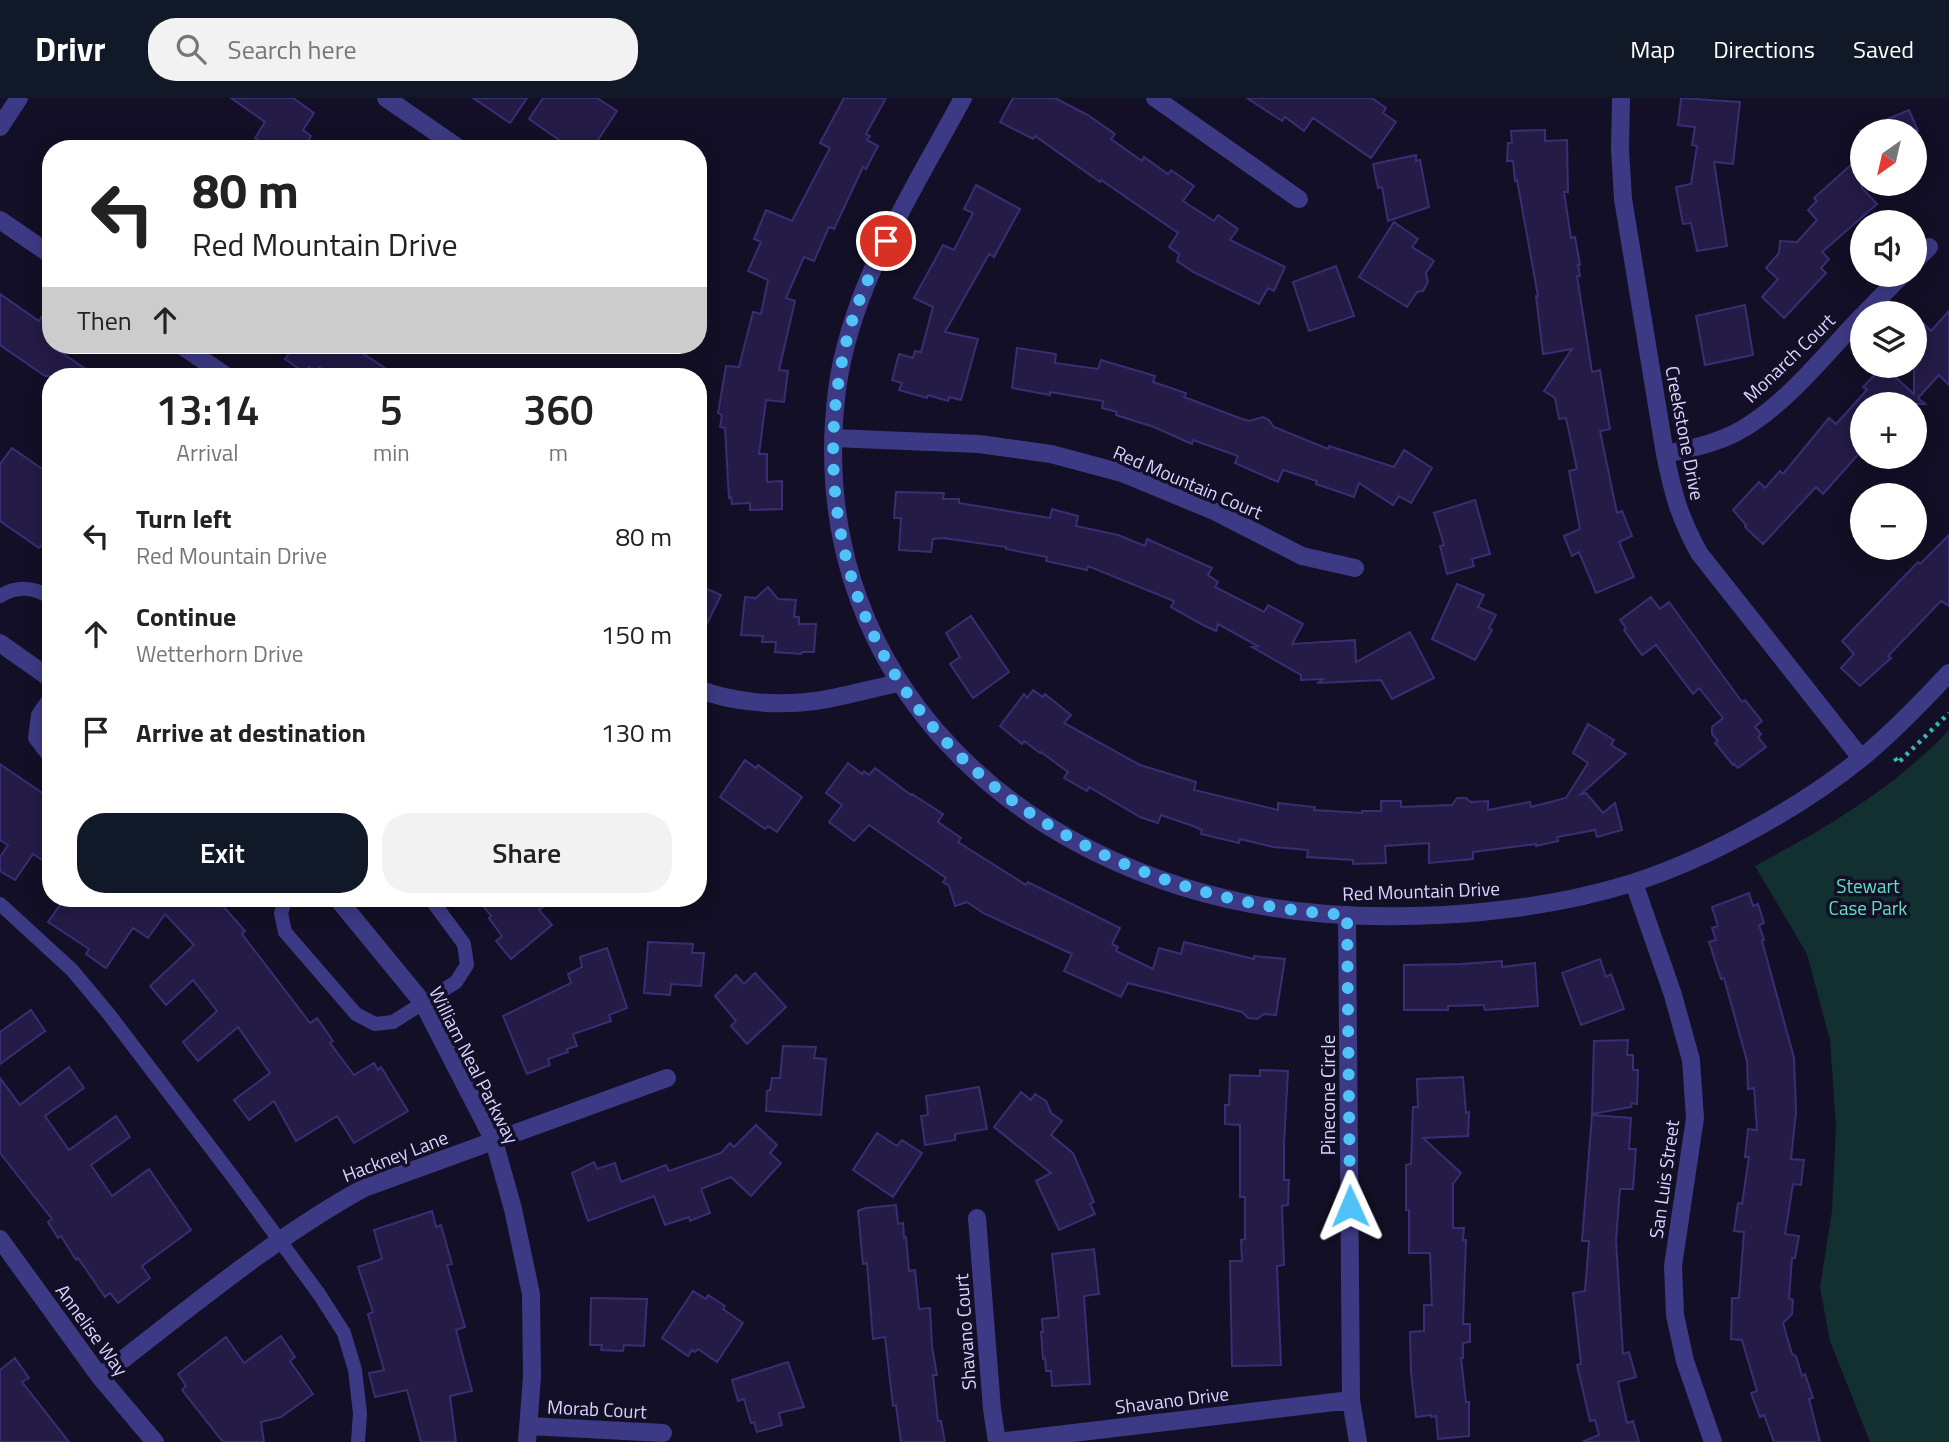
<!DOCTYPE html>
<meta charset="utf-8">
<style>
:root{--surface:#fff;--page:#f2f2f2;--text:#222;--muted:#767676;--accent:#111827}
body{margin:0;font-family:"Titillium Web",sans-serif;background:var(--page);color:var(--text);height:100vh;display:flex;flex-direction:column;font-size:26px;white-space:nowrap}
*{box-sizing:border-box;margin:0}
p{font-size:23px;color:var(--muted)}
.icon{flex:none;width:38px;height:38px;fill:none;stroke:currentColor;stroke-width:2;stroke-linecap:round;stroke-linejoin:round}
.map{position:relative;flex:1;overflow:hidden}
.drawer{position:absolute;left:42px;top:270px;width:665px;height:539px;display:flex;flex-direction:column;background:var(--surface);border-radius:28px;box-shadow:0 4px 18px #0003}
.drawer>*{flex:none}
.banner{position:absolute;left:42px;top:42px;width:665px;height:214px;border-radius:28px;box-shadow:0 4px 18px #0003;background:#fff;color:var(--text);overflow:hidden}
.needle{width:46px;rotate:214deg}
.fabs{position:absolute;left:1850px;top:21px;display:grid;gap:14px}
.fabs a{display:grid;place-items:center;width:77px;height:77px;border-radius:50%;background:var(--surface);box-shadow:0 4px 18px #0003;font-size:35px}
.pin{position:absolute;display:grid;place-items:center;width:60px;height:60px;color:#fff;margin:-30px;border:4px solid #fff;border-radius:50%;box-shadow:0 2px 7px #0007}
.me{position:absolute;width:77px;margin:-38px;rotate:359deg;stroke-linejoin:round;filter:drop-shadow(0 0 5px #0008)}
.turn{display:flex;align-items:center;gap:24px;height:147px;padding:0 35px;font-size:32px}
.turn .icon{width:91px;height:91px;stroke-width:2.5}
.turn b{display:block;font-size:49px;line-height:60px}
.then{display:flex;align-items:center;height:66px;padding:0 35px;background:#0003;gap:14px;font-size:26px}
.eta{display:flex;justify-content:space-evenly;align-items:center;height:119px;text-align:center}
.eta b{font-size:42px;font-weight:600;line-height:49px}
.action{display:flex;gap:14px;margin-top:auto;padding:14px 35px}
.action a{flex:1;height:80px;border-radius:28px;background:var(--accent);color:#fff;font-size:28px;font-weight:600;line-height:80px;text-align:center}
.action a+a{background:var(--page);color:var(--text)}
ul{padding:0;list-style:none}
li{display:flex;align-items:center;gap:21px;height:98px;padding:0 35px}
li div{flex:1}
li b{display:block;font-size:26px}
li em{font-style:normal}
header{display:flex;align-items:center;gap:42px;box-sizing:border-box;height:98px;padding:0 35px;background:var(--accent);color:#fff}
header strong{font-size:33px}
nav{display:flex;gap:38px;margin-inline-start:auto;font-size:24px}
.search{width:490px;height:63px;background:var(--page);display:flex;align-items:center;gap:18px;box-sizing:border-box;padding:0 24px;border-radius:28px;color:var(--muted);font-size:26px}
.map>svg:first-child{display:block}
</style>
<header>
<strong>Drivr</strong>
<div class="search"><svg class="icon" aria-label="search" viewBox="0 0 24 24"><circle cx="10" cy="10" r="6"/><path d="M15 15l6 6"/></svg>Search here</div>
<nav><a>Map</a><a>Directions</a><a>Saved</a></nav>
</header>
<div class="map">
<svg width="1949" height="1344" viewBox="0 0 1949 1344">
<rect width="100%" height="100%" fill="#130f26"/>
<path fill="#12302f" d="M1949,632V1344H1870L1830,1243L1820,1189L1832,1113L1836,1029L1830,942L1807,856L1755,768C1824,731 1895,690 1949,632Z"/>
<path fill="#241b47" stroke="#3b2d73" stroke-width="2" d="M231,0H293L314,15L303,32L311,38L303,51H271L255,40L265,24Z
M473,0H527L510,25Z
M543,0H597L617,13L592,51H565V46L529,21Z
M844,0H886L866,36L870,38L867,42L878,48L866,71L863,69L834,131L829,129L814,163L804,159L786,200L795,203L779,272L788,273L784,304L766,302L759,356H767V384L782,383V411L750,412V405L732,406L731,399L729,400L725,330L720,329L722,317L718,315L726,268L739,269L753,214L761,216L768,182L748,173L761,144L754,141L766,112L792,123L830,50L820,45Z
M1013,0H1055L1088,17L1115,36L1111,41L1142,63L1144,59L1168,76L1171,72L1194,88L1183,103L1214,123L1218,117L1238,131L1230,142L1285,169L1274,193L1268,190L1259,206L1193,174L1177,163L1179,156L1169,149L1178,135L1101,82L1100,84L1035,38L1033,41L1000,24Z
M1247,0H1372L1386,10L1383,15L1396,24L1371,60L1313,20L1304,33L1285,19L1282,23Z
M1681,0L1740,4L1733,66L1714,64L1727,148L1697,153L1691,125L1683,126L1676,89L1691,86L1697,48L1692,47L1695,29L1678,27Z
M1909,12L1918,33H1859Z
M1545,32V43L1567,42L1568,94H1564L1571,140L1575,139L1580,167H1578L1580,178H1577L1590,261L1592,274L1600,272L1610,331L1600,333L1617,415L1622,413L1632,438L1619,444L1634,479L1596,495L1579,454L1572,458L1564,438L1580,431L1569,373L1577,371L1566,320L1559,321L1555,300L1544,293L1572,251L1543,256L1536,198H1538L1517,82L1515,83L1513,63H1507L1508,45H1512L1511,33Z
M1416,57V63L1420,62L1429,109L1388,123L1382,89L1378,90L1373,66Z
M1862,57V90L1877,106L1822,154L1829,161L1821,170L1826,175L1784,220L1762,199L1778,181L1766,170L1779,155L1780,143L1797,144L1817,122L1808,112L1817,103L1814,100Z
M976,87L1020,111L994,159L989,156L945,234L978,241L961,302L949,299L948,303L928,297L927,300L899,292L902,285L892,282L899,256L913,260L915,253L921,254L933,209L914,200L943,147L954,152L973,115L964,111Z
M1394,124L1418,141L1412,149L1434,163L1426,175L1428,184L1423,193L1417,194L1407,209L1359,179Z
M1336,168L1354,218L1309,233L1293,184Z
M0,196L39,223L51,205V247L61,249L59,253L96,278H45L0,247Z
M1745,207L1753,257L1705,267L1696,218Z
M1949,213V287L1939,277L1918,300L1925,306H1862V352L1823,396L1816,389L1763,446L1745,429L1746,427L1733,412L1759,384L1765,390L1780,373L1783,376L1829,320L1836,326L1867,292L1863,289L1883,268L1914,296V216L1931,233Z
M295,247H350L397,278H333L319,269L315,274L309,269L305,275L285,261Z
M1017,250L1056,256L1055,265L1098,271L1101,262L1155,278L1153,284L1186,295L1184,299L1242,321L1249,323L1263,319L1269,322L1274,329L1328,351L1329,348L1394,369L1404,352L1432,370L1411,405L1399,398L1393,407L1359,385L1354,399L1316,386L1317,383L1283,372L1278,384L1235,365L1238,358L1193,342L1192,346L1154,329L1116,317L1117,314L1102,310L1103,303L1050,294V297L1012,290Z
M12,350L51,377V453L42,447L39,450L0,423V366Z
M896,394L944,395L943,401H959V405L1050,420L1052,411L1078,418L1076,428L1118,437L1145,448L1147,441L1212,470L1208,477L1218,484L1215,489L1264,514L1268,507L1303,526L1292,546L1355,542L1356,564L1410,534L1434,580L1392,601L1381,582L1317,585L1324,581L1301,582V577L1252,549L1258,548L1218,526L1216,533L1203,527L1171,509L1174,503L1088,468L1087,472L1046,463L1047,459L1006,451V449L943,440L933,441L931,454L899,452L901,420H894Z
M1475,402L1490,456L1472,461L1474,468L1447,476L1440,448L1444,447L1434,415Z
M1949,437V508L1941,503L1888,558L1891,560L1860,588L1841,570L1854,556L1842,543L1918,464L1920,466Z
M1457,486L1484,497L1478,509L1496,517L1489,530L1492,532L1475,562L1432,541Z
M698,487L721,497L698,544Z
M768,489L778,501L796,502L794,519H799V526H816L814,554H802L801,556L775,554L776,544H762L763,538L741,537L745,499L756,500Z
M1651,499L1660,511L1669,504L1742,604L1745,602L1762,623L1755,629L1761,636L1758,639L1766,649L1738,670L1734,666L1733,667L1715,645L1718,643L1712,636V629L1723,620L1699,590L1693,596L1656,547L1642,557L1624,532L1626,530L1620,522Z
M971,518L1009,574L973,600L950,566L960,559L946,535Z
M1033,592L1043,599L1045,596L1071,617L1064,625L1140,667L1196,684L1194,692L1278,712V705L1315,709L1314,712L1362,715V713H1381V703H1401V709L1452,707L1457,700H1466L1471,704L1488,703V712L1530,704L1531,709L1566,700L1588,665L1573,655L1588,626L1614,642L1611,647L1626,656L1581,696L1586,695L1603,715L1615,705L1622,732L1597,739L1595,732L1557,739L1558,743L1536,748V746L1473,754V761L1429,765V745L1385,748L1386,765L1353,766V762L1307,759L1308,752L1273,749L1240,741L1239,745L1201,736L1202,732L1193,728L1161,717L1158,725L1140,719L1089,689L1087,693L1064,680L1068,674L1041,654L1040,655L1024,643L1022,646L1000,628L1024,596L1027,600Z
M745,662L756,670L758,667L802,699L777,734L768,728L765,731L720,699Z
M848,665L862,676L864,673L869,677L875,670L911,697L912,696L943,716L938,724L961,740L958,744L1026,787L1028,784L1120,830L1112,846L1118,849L1116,853L1153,871L1159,850L1181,856L1184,844L1254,861V858L1285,861L1276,917L1264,916L1257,921L1248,920L1242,914L1128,885L1121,899L1064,873L1072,856L983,815L967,804L955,808L949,788L943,784L946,780L869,727L854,743L829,724L842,707L826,695Z
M0,666L51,701V768L33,756L15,782L0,773V759L8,747L0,742Z
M1749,795L1753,808L1758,806L1764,825L1759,827L1764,842L1762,843L1794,960L1796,1014L1791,1061L1804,1062L1801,1087L1793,1086L1785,1136L1799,1138L1795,1160H1792L1789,1200L1793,1202L1792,1216L1783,1225L1792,1256L1796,1258L1802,1278L1805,1276L1813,1300L1809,1301L1820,1344H1774L1764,1317L1760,1319L1751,1295L1757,1293L1742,1242L1731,1241L1732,1200H1739L1744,1134L1734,1133L1738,1105L1742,1106L1749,1059H1745L1748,1031L1757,1032L1754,990L1748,991L1747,963L1724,880L1721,881L1709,844L1716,842L1712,830L1718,828L1712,809Z
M65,800H216L245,833L242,836L310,925L317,920L333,943L330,945L354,977L374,965L378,972L381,969L408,1013L354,1045L337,1018L296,1043L274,1003L249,1022L234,1002L270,975L238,929L198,963L183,944L217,913L193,882L166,907L150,888L194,847L165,816L148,840L133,830L106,870L86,856L89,851L48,824Z
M496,800H555L539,812L552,827L511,861L496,843L502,838L489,820L491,818L484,809Z
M648,844L693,846L692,855H704L701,888L671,886L670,897L644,895Z
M607,850L627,910L609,917L611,923L573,936L577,948L567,951L568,954L548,961L550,967L527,976L503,918L571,885L568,876L582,869L580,859Z
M1600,861L1606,879L1611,876L1624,911L1581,927L1562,875Z
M1502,863V869L1535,865L1538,908L1485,912L1484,907L1448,908V912H1404V867L1460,866Z
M755,875L786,909L747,946L731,928L736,923L715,898L736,877L744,886Z
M31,912L45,933L0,966V934Z
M1628,942L1627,957H1633V972H1638L1637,1006L1632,1005L1631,1009L1592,1016L1594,943Z
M783,948L816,949L814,960L826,961L821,1017L766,1013L767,993L770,992L772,980H780Z
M69,969L84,990L45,1018L69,1052L116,1018L130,1039L91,1067L112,1098L149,1071L191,1132L142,1168L150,1180L118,1205L110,1195L105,1199L78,1160L76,1162L61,1138L58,1140L48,1124L52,1121L0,1055V980L20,1007Z
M1260,972L1288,973L1284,1046V1082H1289L1288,1107L1282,1108L1284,1167L1277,1168L1281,1267L1232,1268L1230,1163H1242L1241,1142L1245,1141V1099H1240V1027L1225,1026V1007H1229L1230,977L1260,978Z
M1463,979L1466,1015L1469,1014L1468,1038L1423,1040L1461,1075L1453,1086V1130H1464L1463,1142H1466L1463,1226H1470V1244L1463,1245V1260H1461L1466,1304H1469V1338L1438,1341L1436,1318L1431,1319V1317L1416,1319L1411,1274L1410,1234L1424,1233V1207H1432L1430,1155H1409V1112H1406V1067L1411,1066L1413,1009H1418L1417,981Z
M979,989L987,1031L955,1036V1042L925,1047L921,1018L928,1017L926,998Z
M1021,994L1031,1002L1035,996L1046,1003L1051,1015L1062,1023L1051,1037L1073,1055L1094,1104L1090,1106L1095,1116L1059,1132L1036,1083L1051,1075L994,1029Z
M1592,1017L1631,1020L1629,1051H1636L1633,1091H1620L1616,1142L1623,1256L1629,1254L1636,1279L1618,1284L1627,1325L1633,1323L1639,1344H1582L1599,1337L1595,1322L1590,1323L1577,1267L1581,1266L1573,1195L1585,1193L1589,1143H1582Z
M756,1027L777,1047L770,1055L781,1065L751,1098L731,1079L701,1091L710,1115L690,1123L689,1119L665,1127L654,1098L588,1123L572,1075L594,1064L597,1071L615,1065L621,1084L666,1067L669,1073L721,1055L730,1045L734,1049Z
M877,1035L897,1048L902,1042L922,1055L893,1099L853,1072Z
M896,1107L898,1126L903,1125L904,1140L906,1139L909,1173L915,1172L919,1211L930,1210L932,1248L937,1277H933L938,1323H941L945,1344H901L896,1307L893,1308L885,1239L873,1241L867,1165L863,1166L858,1113L865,1110Z
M432,1113L436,1129L441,1127L452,1166L447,1167L465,1229L456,1232L472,1293L450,1298L456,1344H421L407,1292L375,1299L369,1275L384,1272L368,1216L373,1214L358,1169L382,1161L374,1132Z
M1094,1151L1099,1196L1084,1198L1090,1286L1052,1288L1051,1273H1046L1045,1260L1043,1261L1041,1234H1043L1042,1221L1059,1219L1052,1156Z
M693,1193L706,1201L708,1197L725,1208L723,1211L743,1225L717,1264L698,1251L695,1254L692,1252L688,1258L662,1240Z
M591,1200L647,1201L644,1248L624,1247L623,1253L601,1252L602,1247H590Z
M281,1238L295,1259L290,1263L313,1296L281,1319L261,1324L264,1344H223L182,1292L186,1288L178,1276L226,1239L244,1265Z
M15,1260L29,1280L22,1284L69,1344H0V1272Z
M788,1264L804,1309L779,1315L782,1327L757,1334L754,1324L751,1325L744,1301L738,1303L732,1282Z"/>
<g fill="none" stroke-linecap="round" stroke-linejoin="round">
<path stroke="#2fb8b0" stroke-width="4.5" stroke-dasharray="3.5 5" stroke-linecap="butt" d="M1895,660L1898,665L1949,615"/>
<path stroke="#3d3a85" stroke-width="14" d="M0,498C18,487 34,489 51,500
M51,598L38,617L35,640L51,661
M286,800L281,815L285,834L356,916L375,926L393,924L456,884L467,867L464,846L430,800
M0,806L72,872L108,915L233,1079L319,1196L344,1235L355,1272L360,1315L358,1344"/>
<path stroke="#3d3a85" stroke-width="18" d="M386,0L460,51
M963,0C913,93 851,186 837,292C803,564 997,757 1251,806C1366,828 1520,820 1632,785C1708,761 1802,709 1864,658C1894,633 1922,604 1949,575
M1155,0L1299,101
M1621,0L1620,51L1623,101L1665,356C1673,396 1679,418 1699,455L1861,660
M0,29L19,0
M0,122L51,157
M1914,164L1929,149
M1865,215L1902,177
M181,247L226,278
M833,340L979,346L1051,356L1122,375L1214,413L1302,458L1355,470
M1665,356C1695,350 1727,343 1752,325C1793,298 1828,253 1862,218
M0,545L51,581
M698,591C734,605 778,608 815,603C843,599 872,590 900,585
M1634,785L1673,897L1691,962L1695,1020L1673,1168L1675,1217L1685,1263L1713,1344
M337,800L423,905L494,1043L513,1111L531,1196L532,1279L527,1344
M1347,817L1351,1302L1358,1344
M977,1120L992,1311L997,1344
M0,1141L100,1279L155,1344
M100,1279C184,1215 271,1141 364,1090L667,980
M528,1328L663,1335
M997,1344L1351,1302"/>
</g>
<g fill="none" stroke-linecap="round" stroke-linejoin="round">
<path stroke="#4fc3f7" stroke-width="12" stroke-dasharray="0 21.6" d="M886,143C871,175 855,207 847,241C832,301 829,365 839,425C879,672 1115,804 1347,817L1350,1108"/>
</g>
<g text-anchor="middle" stroke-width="7" stroke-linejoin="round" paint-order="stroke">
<g font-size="19" fill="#d9d4ff" stroke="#130f26">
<text transform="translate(1789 260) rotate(-44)" y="7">Monarch Court</text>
<text transform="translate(1685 335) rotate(79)" y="7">Creekstone Drive</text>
<text transform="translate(1188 384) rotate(23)" y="7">Red Mountain Court</text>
<text transform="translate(1421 793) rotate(-2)" y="7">Red Mountain Drive</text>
<text transform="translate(474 967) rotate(63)" y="7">William Neal Parkway</text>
<text transform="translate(1328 997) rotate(-90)" y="7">Pinecone Circle</text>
<text transform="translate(395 1058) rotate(-21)" y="7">Hackney Lane</text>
<text transform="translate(1664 1081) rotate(-82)" y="7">San Luis Street</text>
<text transform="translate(92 1232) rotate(54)" y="7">Annelise Way</text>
<text transform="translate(965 1234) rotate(-94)" y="7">Shavano Court</text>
<text transform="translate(1172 1302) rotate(-7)" y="7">Shavano Drive</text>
<text transform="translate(597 1311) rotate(3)" y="7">Morab Court</text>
</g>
<g font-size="19" fill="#5fe0c0" stroke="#130f26">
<text x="1868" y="795">Stewart<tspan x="1868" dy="22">Case Park</tspan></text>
</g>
</g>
</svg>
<div class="fabs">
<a><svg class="needle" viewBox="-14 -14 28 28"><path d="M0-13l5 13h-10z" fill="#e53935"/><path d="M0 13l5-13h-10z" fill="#767676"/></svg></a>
<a><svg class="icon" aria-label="sound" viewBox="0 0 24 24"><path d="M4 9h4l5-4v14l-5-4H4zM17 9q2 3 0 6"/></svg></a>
<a><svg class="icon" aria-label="layers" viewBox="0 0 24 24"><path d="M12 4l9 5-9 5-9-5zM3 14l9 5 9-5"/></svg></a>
<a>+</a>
<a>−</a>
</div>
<div class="pin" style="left:886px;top:143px;background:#d93025"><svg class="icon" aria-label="arrive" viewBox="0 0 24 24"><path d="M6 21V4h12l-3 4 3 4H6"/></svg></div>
<svg class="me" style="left:1350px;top:1108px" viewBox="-20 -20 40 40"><path d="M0-17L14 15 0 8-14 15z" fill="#4fc3f7" stroke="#fff" stroke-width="4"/></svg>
<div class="banner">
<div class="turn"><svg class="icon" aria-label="left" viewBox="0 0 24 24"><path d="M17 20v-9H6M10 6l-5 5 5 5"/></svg><div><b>80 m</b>Red Mountain Drive</div></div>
<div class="then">Then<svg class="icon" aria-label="ahead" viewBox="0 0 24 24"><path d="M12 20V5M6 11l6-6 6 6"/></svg></div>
</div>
<section class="drawer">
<div class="eta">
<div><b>13:14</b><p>Arrival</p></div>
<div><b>5</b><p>min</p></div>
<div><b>360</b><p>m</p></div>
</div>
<ul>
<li><svg class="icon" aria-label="left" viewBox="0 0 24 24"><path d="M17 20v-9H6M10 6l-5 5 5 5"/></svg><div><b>Turn left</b><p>Red Mountain Drive</p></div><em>80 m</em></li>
<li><svg class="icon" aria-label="ahead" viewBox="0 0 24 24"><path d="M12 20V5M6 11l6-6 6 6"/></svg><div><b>Continue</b><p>Wetterhorn Drive</p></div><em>150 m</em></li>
<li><svg class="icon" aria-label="arrive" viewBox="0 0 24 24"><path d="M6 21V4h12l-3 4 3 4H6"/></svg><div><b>Arrive at destination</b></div><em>130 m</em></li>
</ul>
<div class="action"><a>Exit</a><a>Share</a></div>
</section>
</div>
